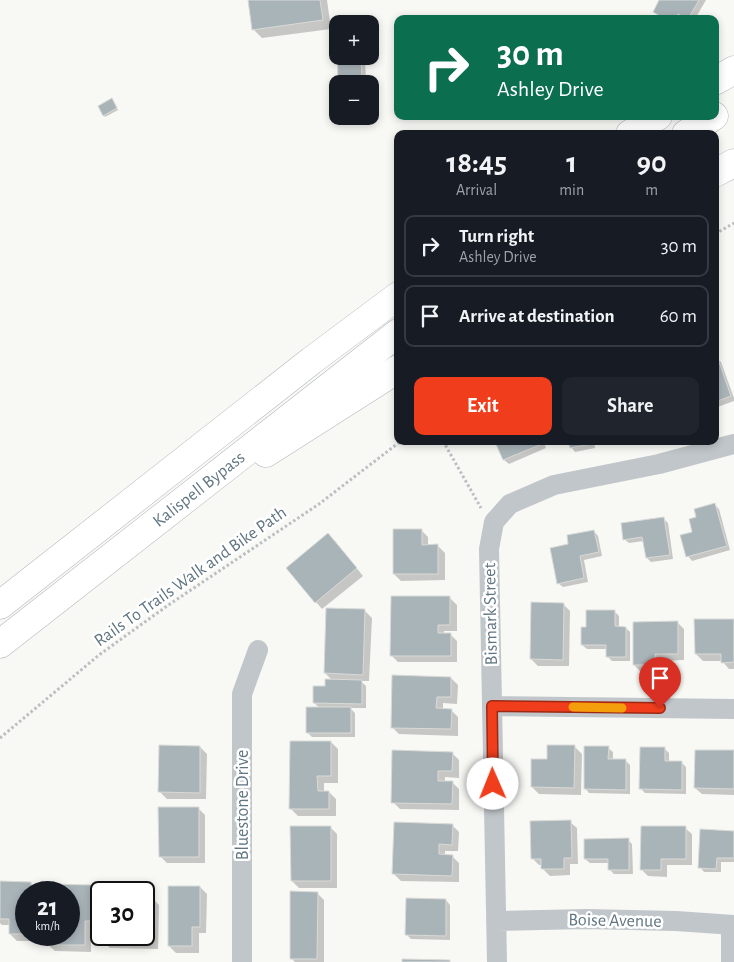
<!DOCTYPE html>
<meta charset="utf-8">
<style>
:root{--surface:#171b24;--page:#20242c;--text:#f1f3f6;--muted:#9ea1a6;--line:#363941;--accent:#f03e1d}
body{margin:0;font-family:"Alegreya Sans",sans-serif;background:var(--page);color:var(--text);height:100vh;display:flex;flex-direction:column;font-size:19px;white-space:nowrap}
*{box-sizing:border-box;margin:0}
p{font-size:16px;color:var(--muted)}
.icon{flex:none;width:28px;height:28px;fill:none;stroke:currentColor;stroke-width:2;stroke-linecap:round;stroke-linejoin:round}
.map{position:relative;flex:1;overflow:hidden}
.panel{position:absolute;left:394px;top:130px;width:325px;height:315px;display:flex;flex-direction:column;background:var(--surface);border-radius:10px;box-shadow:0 2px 8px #0003}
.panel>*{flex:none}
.banner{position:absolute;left:394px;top:15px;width:325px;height:105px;border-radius:10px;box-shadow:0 2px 8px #0003;background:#0b6e4f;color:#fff;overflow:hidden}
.tools{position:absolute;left:329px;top:15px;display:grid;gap:10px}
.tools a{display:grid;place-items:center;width:50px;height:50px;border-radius:10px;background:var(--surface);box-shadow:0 2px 8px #0003;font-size:25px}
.speed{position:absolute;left:15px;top:881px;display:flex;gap:10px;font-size:25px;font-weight:700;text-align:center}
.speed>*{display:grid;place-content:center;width:65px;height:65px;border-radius:50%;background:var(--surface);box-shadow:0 2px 8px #0003;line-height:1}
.speed small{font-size:12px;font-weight:400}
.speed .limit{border:2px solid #111;border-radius:8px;background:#fff;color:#111}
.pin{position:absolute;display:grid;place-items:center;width:42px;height:42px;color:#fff;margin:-51px -21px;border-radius:50% 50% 50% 0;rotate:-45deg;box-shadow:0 0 5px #0007}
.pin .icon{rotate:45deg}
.me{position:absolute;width:55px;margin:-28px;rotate:359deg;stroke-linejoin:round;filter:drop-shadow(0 0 4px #0008)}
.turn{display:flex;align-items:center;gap:18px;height:105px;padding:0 20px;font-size:22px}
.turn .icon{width:65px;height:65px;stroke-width:2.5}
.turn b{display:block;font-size:35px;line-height:42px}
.eta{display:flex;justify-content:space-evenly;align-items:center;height:85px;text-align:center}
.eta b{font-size:30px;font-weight:700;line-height:35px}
.primary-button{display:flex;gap:10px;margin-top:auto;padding:10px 20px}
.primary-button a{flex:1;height:58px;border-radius:10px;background:var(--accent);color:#fff;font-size:20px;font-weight:700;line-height:58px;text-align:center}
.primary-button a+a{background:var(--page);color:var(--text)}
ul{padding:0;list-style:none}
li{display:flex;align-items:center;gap:15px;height:62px;margin:0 10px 8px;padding:0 10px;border:2px solid var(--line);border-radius:10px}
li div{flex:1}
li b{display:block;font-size:19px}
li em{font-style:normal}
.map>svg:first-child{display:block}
</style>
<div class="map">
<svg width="734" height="962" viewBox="0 0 734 962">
<rect width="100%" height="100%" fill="#f8f8f5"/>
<path fill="#0003" d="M249,0H327L331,29L262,38L253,29Z
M661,0H706L695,19H664L654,12Z
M338,56H365L366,83L343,84L339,79Z
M114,102L118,110L105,117L104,115Z
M715,358L721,362L734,398V401L715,408Z
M499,441H543L546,448L509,464L504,460L497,442Z
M570,441H594L595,448L575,452L571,447Z
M715,505L719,509L730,550L692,561L688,556L698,518Z
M663,518L668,523L673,559L651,562L647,558L644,541L629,543L624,539Z
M421,530L428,537V546H438L445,553V580L401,581L394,574Z
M594,531L598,536L602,556L584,560L588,582L563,587L558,583L570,545Z
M335,541L363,576L322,609L316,602Z
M450,598L457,605V631H444V634H450L457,641V662H398L391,655Z
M563,604L570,611L569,666H538L531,659Z
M365,611L372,618L369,681H361L366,686V708H350L355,713V737H312L307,732L320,708L314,703L333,681L325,673Z
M614,611L619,616V628H626L630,632V661H612L607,656V649H587L582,645L587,628Z
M734,620V669H729L722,661H703L696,654Z
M677,622L684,629V660L662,661V672H641L634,665Z
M451,678L458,685L457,704L443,703V710H451L458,717V736L399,734L392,727Z
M331,742L338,749V783H324V792H329L336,799V816H298L291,809Z
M200,747L207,754L206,799H167L160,792Z
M575,747L582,754L581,795L539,794L532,787L548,760Z
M608,748L613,752V760L626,761L630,765V794L589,793L585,788Z
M664,748L669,753V762L682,763L686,767V794L645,793L641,789Z
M734,752V795L702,794L695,788Z
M452,753L459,760V778L445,777V782H452L459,789V810L400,809L393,802Z
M198,808L205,815V863H167L160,856Z
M570,822L577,828L578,864H570V875L550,876L543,869V865H539L532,858Z
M452,825L459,832L458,851H445V856H452L459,863V882L401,881L394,874Z
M330,827L337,834V888H299L292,881Z
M685,828L692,834V865H667V877L648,876L641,869Z
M734,832V862H721V872H704L700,867Z
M628,840L632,844L633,874H614L610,870V863H590L585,859Z
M0,883H31L38,890V892H26V935H37V941H17L10,934V925H2L0,923Z
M42,885L92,886L99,893V927H91V952L55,951L48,945V935H69V892H42Z
M200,887L207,894L206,933H199V953H176L169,946Z
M317,893L324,900V962H295L291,958Z
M144,898H152L159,905L158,949L110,948L103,941L104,935H144Z
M446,900L450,905V940L411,939L407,935Z"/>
<path fill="#a9b4b9" stroke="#dadad7" d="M248,0H320L323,20L252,30Z
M659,0H699L688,19L678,14L675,19H665L653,12Z
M337,44L338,56H361L362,79L338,80Z
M112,98L117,108L103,116L98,106Z
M717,356L731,396L715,402V357Z
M541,441L542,444L503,460L495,442Z
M568,441H591L592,444L570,448Z
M715,503L727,546L686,557L680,535L692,532L689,519L696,517L694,509Z
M664,517L670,555L646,558L642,537L623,540L621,523Z
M393,529H422V545L438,544V574H393Z
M594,530L599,552L580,556L584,578L557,584L550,548L568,544L567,535Z
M328,533L357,568L315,603L286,568Z
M391,596H450V625H438V633H451V656H390Z
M531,602L564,603L563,660L530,659Z
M326,608L365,609L363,675L324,673Z
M586,610H615V626L626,627V657H606V645H581V627H586Z
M694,619H734V662L721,663V654H695Z
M678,621V654H655V665H633V622Z
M392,675L451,677V697H437L436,708L452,709L451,729L391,728Z
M325,679L362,680V704L313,703V686H325Z
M306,707H351V733H306Z
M290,741H331V776H317L318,791H329V809H289Z
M159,745L200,746V793L158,792Z
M547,745H575L574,788L531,787V759H547Z
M584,746H609L608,759H626V790L584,789Z
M640,747H665V761H682V790L639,789Z
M392,750L453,752L452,771H438V781H453L452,804L391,803Z
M695,750H734V789L694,788Z
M158,807H199V857H159Z
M571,820L572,858H564V869H541V859H531L530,821Z
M394,822L453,824L452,845L439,844V854L453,855L452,876L392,874Z
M290,826H331V881H291Z
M641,826H686V859H661V870H640Z
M700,829L734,831V858H717L716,869L698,868Z
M629,838V870H608V859H584V839Z
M0,881L31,882V892H26V934H9V919H0Z
M41,884L93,885V921H85V945H47V935H69V892H40Z
M168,886H200V927H192V946H168Z
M290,891L318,892L317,959H290Z
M144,897H152V942H102V935H144Z
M406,898L446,899V936L405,935Z
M402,959L450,960V962H402Z"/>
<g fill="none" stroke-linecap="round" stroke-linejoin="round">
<g stroke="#b4b9bc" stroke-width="29">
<g id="trunk">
<path d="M715,81L734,70"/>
<path d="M630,134L658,116"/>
<path d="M686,134L714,116"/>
<path d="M715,173L734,163"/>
<path d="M266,453L398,369"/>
<path d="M0,605L311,361L398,296"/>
<path id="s1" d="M0,644L398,333"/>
</g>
</g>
<path stroke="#bbbfc1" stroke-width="3" stroke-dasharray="2.5 2.5" stroke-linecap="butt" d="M715,234L734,223
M443,441L481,508
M0,738L99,655L167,606L319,504L401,441"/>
<path stroke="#c1c6ca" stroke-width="20" d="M492,706L734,709
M496,921L586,919L676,921L734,925
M731,925V962
M242,962V694L258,650
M497,962L489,549L494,522L510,504L554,485L659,464L734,444"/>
<use href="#trunk" stroke="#fff" stroke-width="28"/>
</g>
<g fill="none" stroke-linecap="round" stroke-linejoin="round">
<g stroke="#9c2813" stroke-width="12">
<path id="route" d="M493,784L492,706L660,708"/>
</g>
<use href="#route" stroke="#f03e1d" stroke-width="9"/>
<path stroke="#f59e0b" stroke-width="9" d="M573,707L622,708"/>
</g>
<g text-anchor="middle" stroke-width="5" stroke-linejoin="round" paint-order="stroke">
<g font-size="18" fill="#617682" stroke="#fff">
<text dy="6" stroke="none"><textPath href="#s1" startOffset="252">Kalispell Bypass</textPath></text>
<text transform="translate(190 576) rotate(-35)" y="6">Rails To Trails Walk and Bike Path</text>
<text transform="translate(490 614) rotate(-91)" y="6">Bismark Street</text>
<text transform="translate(242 805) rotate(-90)" y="6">Bluestone Drive</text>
<text transform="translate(615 920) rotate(1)" y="6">Boise Avenue</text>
</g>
</g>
</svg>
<div class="tools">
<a>+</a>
<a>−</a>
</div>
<div class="speed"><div>21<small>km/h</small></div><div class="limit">30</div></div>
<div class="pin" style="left:660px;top:708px;background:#d93025"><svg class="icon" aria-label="arrive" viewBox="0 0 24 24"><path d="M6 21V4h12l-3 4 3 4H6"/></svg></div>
<svg class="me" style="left:493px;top:784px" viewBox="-20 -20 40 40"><circle r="19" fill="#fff"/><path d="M0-13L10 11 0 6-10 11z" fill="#f03e1d"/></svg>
<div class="banner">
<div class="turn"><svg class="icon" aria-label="right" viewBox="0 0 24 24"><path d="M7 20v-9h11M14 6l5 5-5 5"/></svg><div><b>30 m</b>Ashley Drive</div></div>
</div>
<section class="panel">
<div class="eta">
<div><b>18:45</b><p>Arrival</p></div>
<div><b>1</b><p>min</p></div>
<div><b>90</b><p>m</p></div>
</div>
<ul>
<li><svg class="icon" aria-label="right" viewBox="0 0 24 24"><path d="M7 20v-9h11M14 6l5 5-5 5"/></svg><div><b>Turn right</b><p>Ashley Drive</p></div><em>30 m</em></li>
<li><svg class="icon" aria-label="arrive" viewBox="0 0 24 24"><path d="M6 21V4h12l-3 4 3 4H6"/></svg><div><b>Arrive at destination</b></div><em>60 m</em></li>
</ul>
<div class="primary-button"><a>Exit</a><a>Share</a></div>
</section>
</div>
